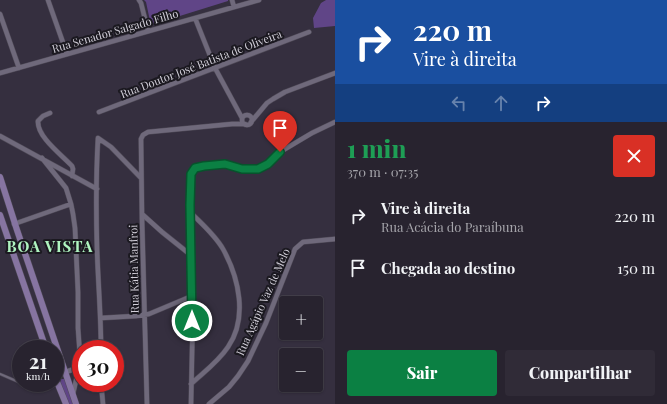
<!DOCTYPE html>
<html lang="pt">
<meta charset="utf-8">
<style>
:root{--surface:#28232f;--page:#302b37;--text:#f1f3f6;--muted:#a5a4aa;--line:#44404b;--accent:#0b8043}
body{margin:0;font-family:"Playfair Display",serif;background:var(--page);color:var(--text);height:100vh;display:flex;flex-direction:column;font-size:15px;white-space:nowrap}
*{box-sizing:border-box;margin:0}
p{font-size:13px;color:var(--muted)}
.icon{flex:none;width:22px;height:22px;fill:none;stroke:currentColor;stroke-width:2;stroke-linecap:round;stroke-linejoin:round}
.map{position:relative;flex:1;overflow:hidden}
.panel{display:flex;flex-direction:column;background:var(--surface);width:332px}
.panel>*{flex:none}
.top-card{background:#1a4fa0;color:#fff;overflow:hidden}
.fabs{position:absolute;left:279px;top:296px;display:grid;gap:8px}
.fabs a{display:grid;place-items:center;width:44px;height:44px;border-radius:4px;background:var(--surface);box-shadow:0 1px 3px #0004,0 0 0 1px var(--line);font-size:20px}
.speed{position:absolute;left:12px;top:340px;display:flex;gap:8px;font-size:20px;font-weight:700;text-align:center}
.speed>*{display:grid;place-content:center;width:52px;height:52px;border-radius:50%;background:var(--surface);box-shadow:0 1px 3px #0004,0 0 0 1px var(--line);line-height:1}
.speed small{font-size:10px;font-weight:400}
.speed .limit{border:6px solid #d22;background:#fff;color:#111}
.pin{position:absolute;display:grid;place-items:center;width:34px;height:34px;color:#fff;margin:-41px -17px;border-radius:50% 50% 50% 0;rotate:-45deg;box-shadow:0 0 4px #0007}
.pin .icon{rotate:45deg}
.me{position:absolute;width:44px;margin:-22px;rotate:0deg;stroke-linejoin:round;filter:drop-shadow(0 0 3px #0008)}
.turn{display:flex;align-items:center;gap:14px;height:84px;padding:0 12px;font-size:18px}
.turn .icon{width:52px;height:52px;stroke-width:2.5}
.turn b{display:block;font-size:28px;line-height:34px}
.lanes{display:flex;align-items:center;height:38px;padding:0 12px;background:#0003;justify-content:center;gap:20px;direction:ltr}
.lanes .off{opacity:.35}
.round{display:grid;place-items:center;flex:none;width:42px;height:42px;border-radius:4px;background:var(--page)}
.summary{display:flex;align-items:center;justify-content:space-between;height:68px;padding:0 12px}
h1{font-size:24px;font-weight:800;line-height:30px;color:#1e9e55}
.cta{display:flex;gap:8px;margin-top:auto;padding:8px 12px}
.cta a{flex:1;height:46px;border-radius:4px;background:var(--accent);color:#fff;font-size:16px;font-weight:800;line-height:46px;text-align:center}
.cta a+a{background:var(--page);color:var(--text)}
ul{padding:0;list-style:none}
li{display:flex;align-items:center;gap:12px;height:52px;padding:0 12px}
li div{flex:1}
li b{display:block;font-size:15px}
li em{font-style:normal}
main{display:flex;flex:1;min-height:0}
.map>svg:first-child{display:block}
</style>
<main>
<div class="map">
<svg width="335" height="404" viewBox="0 0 335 404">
<rect width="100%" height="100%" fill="#352f3f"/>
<path fill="#604587" d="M144,0H228V1L154,24L150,21L146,2Z
M326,0H335V26L314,28L313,18L321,3Z
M61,379H65L73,404H69L60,383Z"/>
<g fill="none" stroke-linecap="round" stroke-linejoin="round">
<g stroke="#504b58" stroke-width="3">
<path id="lane" d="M0,374L21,383
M21,383L24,384L34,383"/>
</g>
<g stroke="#504b58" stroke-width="5.5">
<path id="street" d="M48,0L67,54
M139,0L141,3L148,31
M232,0L234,7
M0,14L19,68
M195,18L215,68L242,118
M0,73L259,0
M99,112L309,32
M50,113L43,116L38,121C37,137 62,155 72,166L73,169L72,176
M242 120a5 5 0 1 1 10 0a5 5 0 1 1-10 0Z
M251,122L267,103L273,99L285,92L335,73
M0,136L97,189
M42,158L66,188L71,204L73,214L75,228L78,292V328L80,356L79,367L73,394
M191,213C202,224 215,235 223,249C239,278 248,318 228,347C218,362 204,372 191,384
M142,214L162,232L192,256
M14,224L71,204
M101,318L136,316L149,314L192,296
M101,349C101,315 98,282 97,248C96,212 96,175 98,138L111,147L141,178
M55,375C63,372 72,371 79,367
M101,383L103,404
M147,404L142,219L141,139L143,135L148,132L232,124H245
M191,404L193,305L190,205L191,174L195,168L204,166L225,164L242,169H258L268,164L280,152L312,133L335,122
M209,404L229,387L238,376L248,361L266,323L295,249L303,242L335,239"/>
</g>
<g stroke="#504b58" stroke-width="7">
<path id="secondary" d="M0,177L17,230L76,404
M0,215L46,349
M55,377L66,404"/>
</g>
<use href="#lane" stroke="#6f697b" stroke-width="2"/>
<use href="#street" stroke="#6f697b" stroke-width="4.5"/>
<use href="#secondary" stroke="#8674a1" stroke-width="6"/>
</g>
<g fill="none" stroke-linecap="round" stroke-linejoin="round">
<g stroke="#07532c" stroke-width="10">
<path id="route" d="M192,321L190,205L191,174L195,168L204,166L225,164L242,169H258L268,164L280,152"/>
</g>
<use href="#route" stroke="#0b8043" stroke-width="7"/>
</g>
<g text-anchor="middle" stroke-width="4" stroke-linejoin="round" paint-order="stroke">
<g font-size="11" fill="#d2cfd9" stroke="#1b1920">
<text transform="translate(115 31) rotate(-16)" y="4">Rua Senador Salgado Filho</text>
<text transform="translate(201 64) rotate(-21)" y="4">Rua Doutor José Batista de Oliveira</text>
<text transform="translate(134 269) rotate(-91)" y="4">Rua Kátia Manfroi</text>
<text transform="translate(263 302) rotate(-66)" y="4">Rua Agápio Vaz de Melo</text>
</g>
<g font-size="15" font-weight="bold" letter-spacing="1" fill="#aff4c0" stroke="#1b1920">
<text x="50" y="252">BOA VISTA</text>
</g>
</g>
</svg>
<div class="fabs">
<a>+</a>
<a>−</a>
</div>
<div class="speed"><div>21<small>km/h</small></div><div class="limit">30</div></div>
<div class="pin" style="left:280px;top:152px;background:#d93025"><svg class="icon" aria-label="arrive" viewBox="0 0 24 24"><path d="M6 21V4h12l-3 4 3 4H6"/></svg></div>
<svg class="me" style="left:192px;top:321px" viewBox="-20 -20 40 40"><circle r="17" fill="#0b8043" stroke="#fff" stroke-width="3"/><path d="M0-11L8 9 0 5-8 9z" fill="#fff"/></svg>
</div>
<section class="panel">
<div class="top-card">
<div class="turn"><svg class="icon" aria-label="right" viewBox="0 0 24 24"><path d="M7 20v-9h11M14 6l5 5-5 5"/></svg><div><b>220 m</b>Vire à direita</div></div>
<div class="lanes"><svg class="icon off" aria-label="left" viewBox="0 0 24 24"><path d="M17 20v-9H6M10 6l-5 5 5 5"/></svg><svg class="icon off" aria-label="ahead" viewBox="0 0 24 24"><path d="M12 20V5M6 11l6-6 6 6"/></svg><svg class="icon" aria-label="right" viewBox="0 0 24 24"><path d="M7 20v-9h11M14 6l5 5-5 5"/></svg></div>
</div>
<div class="summary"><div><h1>1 min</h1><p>370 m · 07:35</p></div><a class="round" style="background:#d93025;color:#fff"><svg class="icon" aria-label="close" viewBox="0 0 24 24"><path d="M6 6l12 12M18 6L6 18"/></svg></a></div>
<ul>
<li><svg class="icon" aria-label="right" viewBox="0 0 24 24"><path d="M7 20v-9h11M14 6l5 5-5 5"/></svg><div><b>Vire à direita</b><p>Rua Acácia do Paraíbuna</p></div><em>220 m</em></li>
<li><svg class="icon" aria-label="arrive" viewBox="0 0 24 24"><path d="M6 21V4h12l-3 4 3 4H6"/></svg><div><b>Chegada ao destino</b></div><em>150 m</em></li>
</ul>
<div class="cta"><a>Sair</a><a>Compartilhar</a></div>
</section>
</main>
